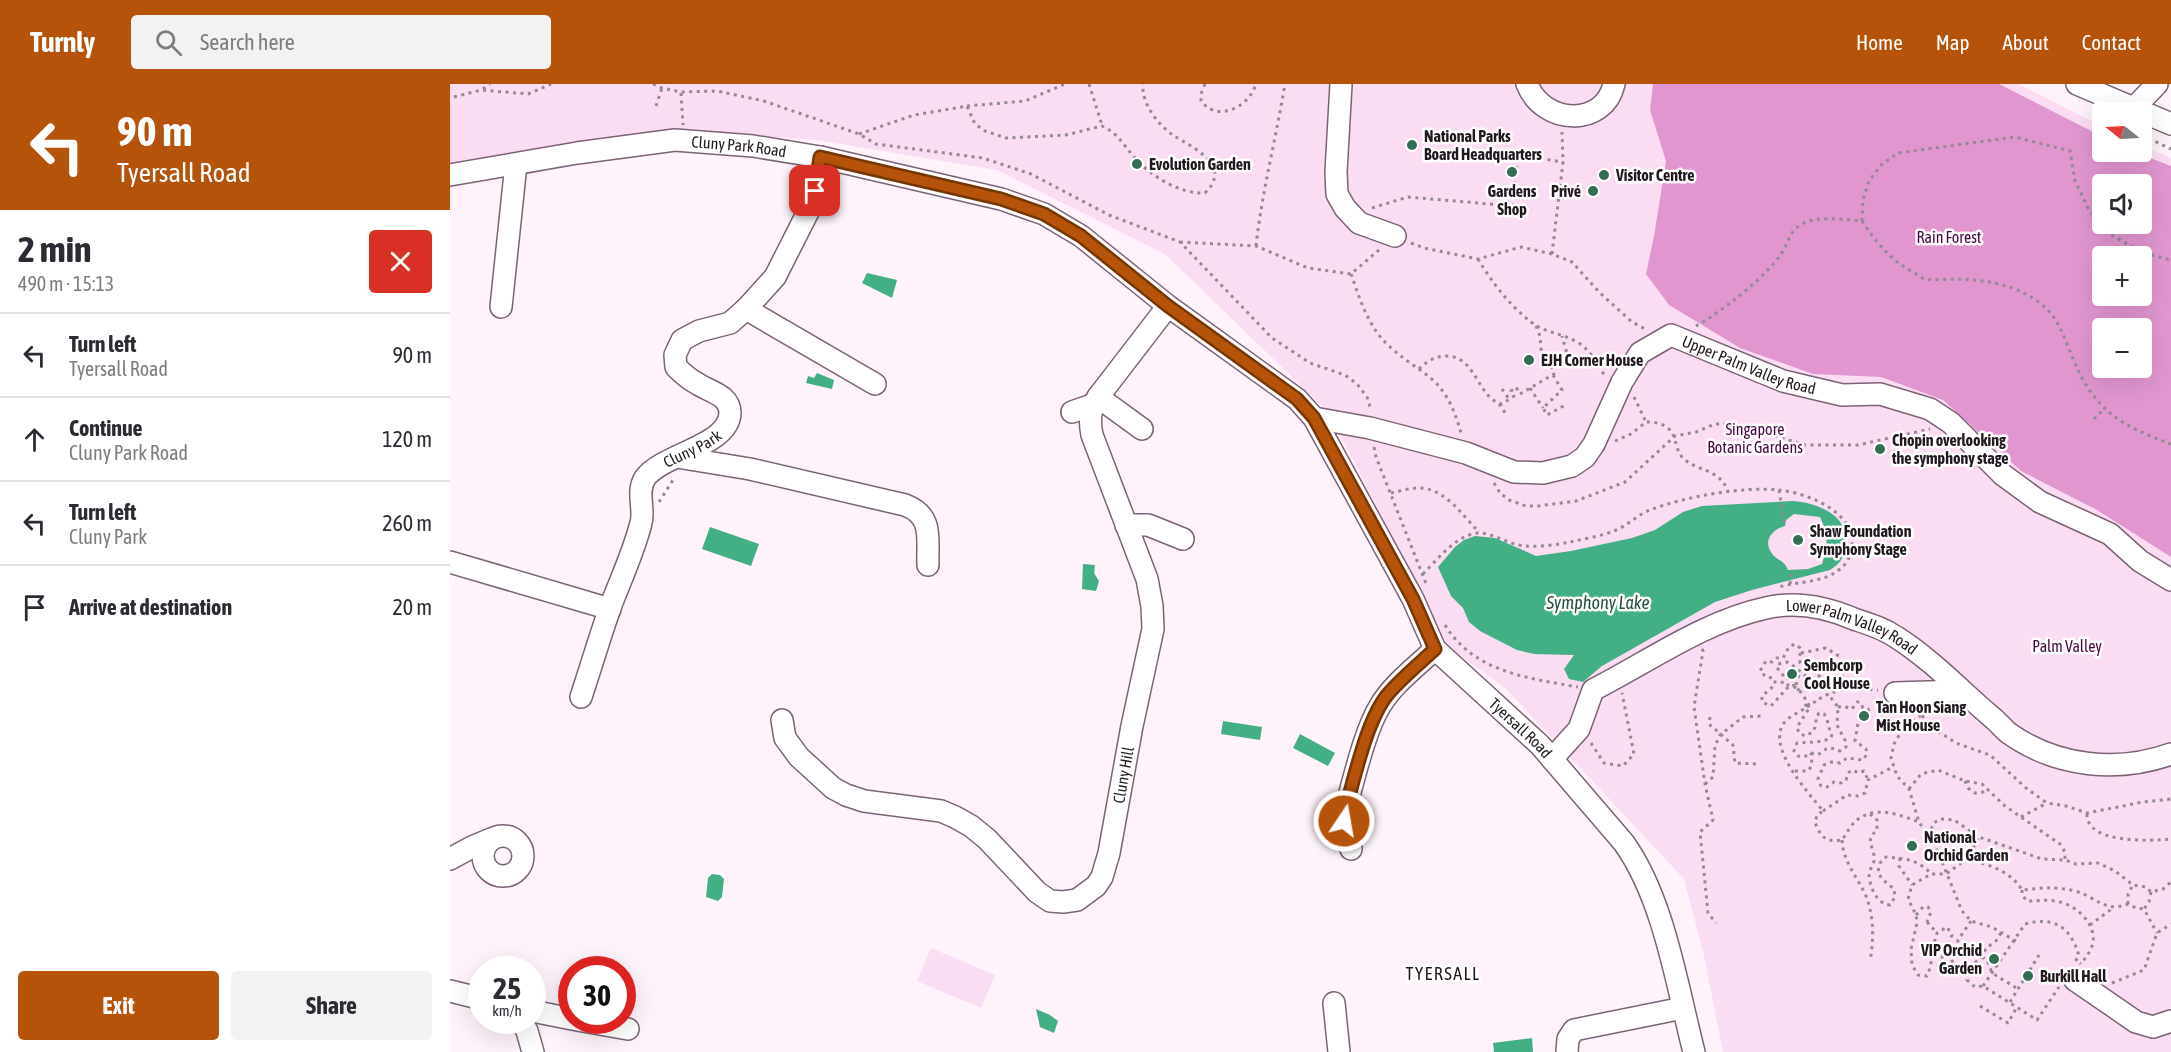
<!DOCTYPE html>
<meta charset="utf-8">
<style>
:root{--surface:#fff;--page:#f2f2f3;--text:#2b2b33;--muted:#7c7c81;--line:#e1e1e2;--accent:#b45309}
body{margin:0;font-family:"Asap Condensed",sans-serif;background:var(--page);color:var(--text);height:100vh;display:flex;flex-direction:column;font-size:22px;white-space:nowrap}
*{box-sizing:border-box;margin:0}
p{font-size:20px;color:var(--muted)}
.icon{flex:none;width:33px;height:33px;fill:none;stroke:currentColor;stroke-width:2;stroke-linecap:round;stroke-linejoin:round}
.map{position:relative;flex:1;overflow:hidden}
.drawer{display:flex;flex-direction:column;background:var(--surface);width:450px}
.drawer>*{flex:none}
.hud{background:#b45309;color:#fff;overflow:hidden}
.needle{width:39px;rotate:288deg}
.fabs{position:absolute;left:1642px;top:18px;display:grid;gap:12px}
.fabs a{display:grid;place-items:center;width:60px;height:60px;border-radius:6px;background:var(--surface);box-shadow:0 6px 24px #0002;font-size:30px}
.speed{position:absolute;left:18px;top:872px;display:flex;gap:12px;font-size:30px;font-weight:700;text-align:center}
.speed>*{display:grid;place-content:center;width:78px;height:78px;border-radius:50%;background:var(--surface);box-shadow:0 6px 24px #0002;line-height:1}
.speed small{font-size:15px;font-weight:400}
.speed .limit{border:9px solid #d22;background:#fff;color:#111}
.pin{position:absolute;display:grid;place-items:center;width:51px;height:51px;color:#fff;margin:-26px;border-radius:12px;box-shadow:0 3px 9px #0006}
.me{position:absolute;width:66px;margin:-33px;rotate:12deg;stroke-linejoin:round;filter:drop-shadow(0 0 4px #0008)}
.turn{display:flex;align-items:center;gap:21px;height:126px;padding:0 18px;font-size:27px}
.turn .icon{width:78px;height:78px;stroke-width:2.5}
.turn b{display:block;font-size:42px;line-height:51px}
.round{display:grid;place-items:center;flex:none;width:63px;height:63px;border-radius:6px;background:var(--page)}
.overview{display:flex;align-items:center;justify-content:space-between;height:102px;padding:0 18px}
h1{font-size:36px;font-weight:700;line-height:45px}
.button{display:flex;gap:12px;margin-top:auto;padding:12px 18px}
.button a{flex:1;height:69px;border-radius:6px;background:var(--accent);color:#fff;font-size:24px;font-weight:700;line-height:69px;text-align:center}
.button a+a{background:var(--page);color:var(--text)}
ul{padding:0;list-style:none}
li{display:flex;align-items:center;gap:18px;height:84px;padding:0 18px;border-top:2px solid var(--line)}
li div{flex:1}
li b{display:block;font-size:22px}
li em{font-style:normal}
header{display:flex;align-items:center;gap:36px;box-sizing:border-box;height:84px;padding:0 30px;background:var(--accent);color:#fff}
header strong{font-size:28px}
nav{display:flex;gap:33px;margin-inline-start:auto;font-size:21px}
.search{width:420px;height:54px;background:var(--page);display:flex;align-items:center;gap:15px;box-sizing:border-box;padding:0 21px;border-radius:6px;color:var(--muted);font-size:22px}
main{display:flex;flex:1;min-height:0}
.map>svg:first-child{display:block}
</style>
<header>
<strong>Turnly</strong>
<div class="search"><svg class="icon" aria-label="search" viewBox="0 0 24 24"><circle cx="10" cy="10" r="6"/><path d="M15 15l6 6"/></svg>Search here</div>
<nav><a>Home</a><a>Map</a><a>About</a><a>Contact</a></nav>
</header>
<main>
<section class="drawer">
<div class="hud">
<div class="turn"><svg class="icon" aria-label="left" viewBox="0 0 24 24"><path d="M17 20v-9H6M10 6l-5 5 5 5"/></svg><div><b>90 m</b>Tyersall Road</div></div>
</div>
<div class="overview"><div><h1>2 min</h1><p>490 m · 15:13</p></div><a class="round" style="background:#d93025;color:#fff"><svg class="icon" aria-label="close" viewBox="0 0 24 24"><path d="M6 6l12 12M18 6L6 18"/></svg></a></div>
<ul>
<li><svg class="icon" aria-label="left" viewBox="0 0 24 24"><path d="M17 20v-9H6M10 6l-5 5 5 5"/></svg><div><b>Turn left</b><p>Tyersall Road</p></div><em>90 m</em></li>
<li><svg class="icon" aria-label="ahead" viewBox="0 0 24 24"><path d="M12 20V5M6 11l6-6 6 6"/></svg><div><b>Continue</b><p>Cluny Park Road</p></div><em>120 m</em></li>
<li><svg class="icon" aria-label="left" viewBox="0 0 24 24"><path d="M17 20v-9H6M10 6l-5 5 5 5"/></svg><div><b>Turn left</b><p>Cluny Park</p></div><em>260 m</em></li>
<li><svg class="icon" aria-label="arrive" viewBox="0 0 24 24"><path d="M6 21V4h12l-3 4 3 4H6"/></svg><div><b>Arrive at destination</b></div><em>20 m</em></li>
</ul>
<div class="button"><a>Exit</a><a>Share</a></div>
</section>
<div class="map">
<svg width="1721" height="968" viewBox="0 0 1721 968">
<rect width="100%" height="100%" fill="#fef3fb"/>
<path fill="#fbddf3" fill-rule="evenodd" d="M0,0H1569L1653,43V68H1692V62L1721,74V968H1273L1254,872L1234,795L1057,606L998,562L879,329L716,171L547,86L367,56L233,46L0,82ZM1653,100H1692V140H1653ZM1653,172H1692V212H1653ZM1653,244H1692V284H1653Z
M481,864L545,891L531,924L467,897Z"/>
<path fill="#e296d0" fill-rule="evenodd" d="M1203,0H1549L1653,53V68H1685L1721,82V473L1647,426L1571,387L1493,316L1431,293L1363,290L1290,264L1219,221L1196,190L1204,152L1216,77L1200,26ZM1653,100H1692V140H1653ZM1653,172H1692V212H1653ZM1653,244H1692V284H1653Z"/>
<path fill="#43af85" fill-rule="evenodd" d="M417,189L447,196L442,214L412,199Z
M367,289L384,296L382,305L356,299L358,292L364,294Z
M1342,417C1360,418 1387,426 1394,445C1396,449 1395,455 1395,459C1396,472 1390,480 1380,486L1302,506L1265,518L1152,582L1133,598L1119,595L1114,585L1124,571L1084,570L1067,566L1030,547L1019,538L1013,524L1001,512L988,483L1005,463L1014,456L1025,452L1045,454L1086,472L1121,467L1182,454L1205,446L1233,428L1252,422ZM1344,430L1370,433C1379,452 1378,461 1372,480L1358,485L1338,486C1334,475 1326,477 1321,468C1313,456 1323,445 1335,442L1336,436Z
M260,443L309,460L301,482L252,465Z
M633,480L645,481L644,489L649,497L646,507L632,505Z
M773,637L812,643L810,656L771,650Z
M850,650L885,669L878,682L843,664Z
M262,790L270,791L274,795L272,813L268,817L256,813L258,794Z
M586,925L600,931L608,937L604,949L590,943Z
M1082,954L1083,968H1044L1043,959Z"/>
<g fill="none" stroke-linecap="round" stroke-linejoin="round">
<g stroke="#7b6375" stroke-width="24">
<g id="minor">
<path d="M891,0L886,88L887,110L895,124L909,139L945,152"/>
<path d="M1077,0C1093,41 1154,44 1164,0"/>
<path d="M1627,0L1721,40"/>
<path d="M1684,24L1707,0"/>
<path id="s1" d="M0,91L127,69L225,56L303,62L370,73L551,115L594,130L631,152L718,222L847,315L864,334L963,515L985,565L1090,661L1174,759C1214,815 1227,902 1244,968"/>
<path d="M51,223L66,80"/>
<path d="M296,225L425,300"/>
<path d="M648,313L692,345"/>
<path d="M622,328L642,321"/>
<path id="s2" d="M864,334L920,344L1016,369L1064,388L1093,389L1122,382L1135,373L1144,360L1172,298L1190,269L1221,251L1333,297L1392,311L1430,310L1480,325L1501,339L1553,391L1590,418L1660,450L1690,477L1721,496"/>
<path d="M227,373L300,385L455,421C484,432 477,454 478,481"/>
<path d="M676,441H698L733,455"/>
<path d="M0,478L160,525"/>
<path d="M1445,609L1511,607"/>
<path id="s3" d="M131,613C141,583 150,552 161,521C171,495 184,467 191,439C195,425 186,408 195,394C212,370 279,362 280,329C280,311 260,308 248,300C240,296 233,290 226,283L225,271L232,256L249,247L280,239L296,225L325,193L364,116L370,73"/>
<path id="s4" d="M332,636L335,654L349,673L383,704L396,711L414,717L491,727L505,733L521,742L537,755L587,808L600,817L613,818L627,816L646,802L652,793L659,769L682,642L703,545L702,522L697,495L642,351C639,336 640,325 648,313L718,222"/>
<path id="s5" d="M1102,675L1129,645L1143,606C1198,578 1255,537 1316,524C1346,517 1376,523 1404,535C1419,540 1433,544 1446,553C1481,575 1512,608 1544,635C1549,639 1554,646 1560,650C1607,683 1668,689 1721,670"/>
<circle cx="53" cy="772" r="20"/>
<path d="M901,765L894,737L896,723C904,695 915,646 930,622C943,600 966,583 985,565"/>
<path d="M0,775L22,763L41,755"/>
<path d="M1625,896L1686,938L1703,943L1721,937"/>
<path d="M0,907L32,915"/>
<path d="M884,919L889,968"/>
<path d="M82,927L122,935"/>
<path d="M71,936L77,947L83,968"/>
<path d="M127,936L178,945"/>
<path d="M1117,968L1118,955L1124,946L1233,924"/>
</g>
</g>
<path stroke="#938991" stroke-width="3" stroke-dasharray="3 4.5" stroke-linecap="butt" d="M203,0L212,4L231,8L267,7L314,17L409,50L426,60L533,74L581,90L659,131L730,158L822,254L860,279L895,291L907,300L917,313L921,326
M639,0L652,41
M755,0L751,10V17C768,39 799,23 806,0
M33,5L40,0
M231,9L233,41
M4,13L31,6L78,10L101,0
M206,22L212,4
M517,22L575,17L615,0
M409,50L464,31L517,22L525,40L535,47L556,54L616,51L652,42C668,49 674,62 685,74C702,93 730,110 755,109C784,81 741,63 723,51C708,41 691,19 693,0
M1692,51L1721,65
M922,124L958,113L1063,122L1067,71L1113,78
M1412,137L1413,116L1419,97L1431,81L1448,69L1565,53L1620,67L1625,97L1639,126L1662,151L1691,168L1721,176
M1412,137C1426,158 1440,176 1463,188C1467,190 1471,194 1475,195C1483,197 1494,195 1503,195C1535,196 1563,199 1590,219C1610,234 1614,255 1624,277C1645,327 1672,342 1721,360
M730,158L806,162L858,184L901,190L930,165
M961,159L974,164L1028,175L1071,163L1102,170L1122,178L1150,209L1182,238L1197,246
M806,162C812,108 826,54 835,0
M1102,170L1113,78L1112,48
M1028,175C1041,197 1060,222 1081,238C1095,249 1112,249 1127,258C1141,266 1148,281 1156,294
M901,190C909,213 917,238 933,256C946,270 962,280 977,291C996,305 1005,327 1011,349
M1086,242L1090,252L1091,265L1101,282
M1246,242C1271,228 1315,194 1331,170C1339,159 1338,148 1352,140C1369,131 1394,136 1412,137
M969,285C977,277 985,272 998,272C1027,274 1028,315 1052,320L1064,312L1061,307L1066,303L1070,310L1104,290L1101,282H1112L1118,273L1112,252
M1103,291L1112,306L1093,324L1097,331L1117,320
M1080,304L1093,324
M1052,305L1059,315
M1184,313L1196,338
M1049,320L1056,330
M1644,335L1655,324
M1165,357L1181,350L1196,338C1204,338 1211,339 1218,344C1228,353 1224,367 1235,376C1251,388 1271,386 1278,408
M924,363L926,373L977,502
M1044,399L1050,409L1059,416L1076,422H1088L1126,417L1175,398L1225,352L1246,348L1265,340H1285L1355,361H1408L1480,345
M1329,406L1335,442
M941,409C950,407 960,404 969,404C995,404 1012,431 1029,448
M209,418L223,396
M973,490C987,476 1002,456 1022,450C1038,445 1058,461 1075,462C1089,463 1106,461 1120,458C1134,455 1151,452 1164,447C1177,442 1187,431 1200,426C1233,413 1294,402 1329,406C1358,409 1405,428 1402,462C1401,471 1397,480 1390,485C1374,499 1349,497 1329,503
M1340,500L1342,485
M995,541C1024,588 1077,594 1128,603
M1252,565L1253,567L1244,623L1255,700L1263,736L1250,748L1258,829L1266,839
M1351,569L1376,564L1389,572L1394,604
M1376,586C1359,605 1352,585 1337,578L1328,580L1327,584L1333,591L1332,600C1350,602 1351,608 1360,623L1347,643L1349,649L1355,652L1363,648L1366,641V634L1369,629L1374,630C1379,636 1377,643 1382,650L1381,654C1369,659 1360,658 1347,659L1344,667L1348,672L1354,673L1361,669L1367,671C1379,665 1374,661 1390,667L1396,663V658L1387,641L1388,623L1378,610
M1346,601L1349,591
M1369,615C1392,602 1403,604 1428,606
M1355,620L1357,623C1350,628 1339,632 1334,639C1316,663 1358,708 1373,727L1367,731L1365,739C1372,754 1375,758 1392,756C1397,749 1402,738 1410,734C1428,722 1450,731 1469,738
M1388,623L1393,622L1402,625L1407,618H1410L1413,624L1418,625L1420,630L1417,635L1408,639L1405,657L1416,665L1417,670L1413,676L1397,674L1390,679L1381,678L1374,681L1368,695L1371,702L1377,703L1384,698L1391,699L1396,696L1398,689L1402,686L1409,689L1414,687L1418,696
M1467,626L1483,644L1506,659L1540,671L1576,704L1597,719L1616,722L1637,729L1693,718L1721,715
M1471,631L1451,648L1444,660L1441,674L1447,692L1459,705L1469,738L1486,763L1512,827L1521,837L1542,843L1569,859
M1260,633L1259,640L1283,661L1285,679L1308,680
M1141,659L1154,679L1173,682L1184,670L1172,609
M1345,687H1358L1362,681L1361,669
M1515,697L1518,704L1525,709L1533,708L1537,705
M1255,700L1263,693L1265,662L1270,651L1293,633L1311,632
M1459,705L1471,690L1488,686L1515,697L1532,700L1555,722L1610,760L1615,768V776
M1373,727L1397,711L1408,712L1415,709L1418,696L1443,683
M1420,730L1427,736V747C1413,755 1426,765 1424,777C1423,782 1419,786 1419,791C1420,804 1427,820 1440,821L1445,813L1444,805L1432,795L1428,788L1430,779L1436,773C1454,774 1469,776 1481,790
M1637,730C1636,760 1701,757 1721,755
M1571,733L1597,719
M1478,752L1484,739L1490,735L1504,736L1529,753L1592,775L1615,776L1626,780L1648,779L1665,787L1683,801L1696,803L1701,808L1713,805L1721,798
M1392,756C1393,778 1407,792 1416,812C1424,833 1424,855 1420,877
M1450,774L1449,782L1462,801
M1517,775C1537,780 1561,787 1572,806C1594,804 1603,802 1625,807C1647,813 1654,829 1678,820L1686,824L1694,825
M1572,806V811L1577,817C1588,817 1599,815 1610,818C1627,822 1646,840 1643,859C1641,867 1636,873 1631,880L1630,879
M1701,808L1699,818L1694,825L1707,849
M1678,820V810L1683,801
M1466,831L1473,823H1478L1481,828L1477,838
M1521,837L1508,856L1506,875L1498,880L1492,874L1502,851L1497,843L1487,849C1482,863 1483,879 1477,892L1468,891L1462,881L1461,865L1467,839L1466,831L1458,815L1462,801L1481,790H1496L1517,775L1529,753
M1477,838L1487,849
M1640,841L1663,824
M1551,849L1546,857L1536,864L1532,873L1521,882L1517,896L1525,903L1533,902L1587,936L1609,903
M1532,873L1537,876L1542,889L1568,905
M1662,899L1694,886L1707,849L1721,840
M1533,902L1575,840C1604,832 1621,843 1629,872L1624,879
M1560,918L1589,871
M1530,922L1558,939L1567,923"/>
<use href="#minor" stroke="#fff" stroke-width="21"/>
<path stroke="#938991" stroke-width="3" stroke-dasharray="3 4.5" stroke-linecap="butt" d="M1349,607L1346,601L1339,602L1321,622L1312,618V612L1325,601V596L1323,594L1316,593L1310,587L1316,577L1322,578L1327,574H1333L1339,563L1345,560L1350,564V579L1355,582L1367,578H1374L1376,586
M1357,623L1369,615"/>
</g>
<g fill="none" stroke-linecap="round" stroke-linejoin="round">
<g stroke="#753606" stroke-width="15">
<path id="route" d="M365,107L370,73L551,115L594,130L631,152L718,222L847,315L864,334L963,515L985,565C969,580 952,594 938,610C917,635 905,692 896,723L894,737"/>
</g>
<use href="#route" stroke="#b45309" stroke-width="10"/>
</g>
<g fill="#346d55" stroke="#fff" stroke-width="2">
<circle cx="962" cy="61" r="6"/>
<circle cx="687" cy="80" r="6"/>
<circle cx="1062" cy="88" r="6"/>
<circle cx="1154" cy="91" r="6"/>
<circle cx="1143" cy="107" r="6"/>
<circle cx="1079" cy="276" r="6"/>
<circle cx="1430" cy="365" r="6"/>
<circle cx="1348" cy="456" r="6"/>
<circle cx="1342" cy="590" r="6"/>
<circle cx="1414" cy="632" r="6"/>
<circle cx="1462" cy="762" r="6"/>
<circle cx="1544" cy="875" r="6"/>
<circle cx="1578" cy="892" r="6"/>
</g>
<g text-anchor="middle" stroke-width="5" stroke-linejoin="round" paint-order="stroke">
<g font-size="16" font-weight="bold" fill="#221920" stroke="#fff" text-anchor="start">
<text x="974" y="58">National Parks<tspan x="974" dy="18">Board Headquarters</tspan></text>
<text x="699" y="86">Evolution Garden</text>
<text x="1166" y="97">Visitor Centre</text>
<text x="1062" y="113" text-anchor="middle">Gardens<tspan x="1062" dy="18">Shop</tspan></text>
<text x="1131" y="113" text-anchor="end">Privé</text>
<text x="1091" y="282">EJH Corner House</text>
<text x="1442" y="362">Chopin overlooking<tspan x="1442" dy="18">the symphony stage</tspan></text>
<text x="1360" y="453">Shaw Foundation<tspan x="1360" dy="18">Symphony Stage</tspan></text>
<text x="1354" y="587">Sembcorp<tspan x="1354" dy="18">Cool House</tspan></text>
<text x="1426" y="629">Tan Hoon Siang<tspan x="1426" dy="18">Mist House</tspan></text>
<text x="1474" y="759">National<tspan x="1474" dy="18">Orchid Garden</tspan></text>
<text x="1532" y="872" text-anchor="end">VIP Orchid<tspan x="1532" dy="18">Garden</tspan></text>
<text x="1590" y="898">Burkill Hall</text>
</g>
<g font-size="16" fill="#221920" stroke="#fff">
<text dy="6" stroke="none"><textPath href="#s1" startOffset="292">Cluny Park Road</textPath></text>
<text dy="6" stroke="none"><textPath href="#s2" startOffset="520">Upper Palm Valley Road</textPath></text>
<text dy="6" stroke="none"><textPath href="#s3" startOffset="286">Cluny Park</textPath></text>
<text dy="6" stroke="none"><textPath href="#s5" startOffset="364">Lower Palm Valley Road</textPath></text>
<text dy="6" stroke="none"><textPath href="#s1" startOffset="1322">Tyersall Road</textPath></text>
<text dy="6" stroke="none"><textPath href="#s4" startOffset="508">Cluny Hill</textPath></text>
</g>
<g font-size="16" fill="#49053f" stroke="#fff">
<text x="1499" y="159">Rain Forest</text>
<text x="1305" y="351">Singapore<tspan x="1305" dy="18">Botanic Gardens</tspan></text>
<text x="1617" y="568">Palm Valley</text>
</g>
<g font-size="18" font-style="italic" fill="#224f3c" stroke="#fff">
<text x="1148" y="525">Symphony Lake</text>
</g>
<g font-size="18" letter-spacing="1.5" fill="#221920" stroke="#fff">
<text x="993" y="896">TYERSALL</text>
</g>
</g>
</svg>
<div class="fabs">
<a><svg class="needle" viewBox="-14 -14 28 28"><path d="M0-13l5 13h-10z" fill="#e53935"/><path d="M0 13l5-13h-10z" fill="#7c7c81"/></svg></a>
<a><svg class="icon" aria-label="sound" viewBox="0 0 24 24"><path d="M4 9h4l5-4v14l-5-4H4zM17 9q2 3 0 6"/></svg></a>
<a>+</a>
<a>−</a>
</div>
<div class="speed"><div>25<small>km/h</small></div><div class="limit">30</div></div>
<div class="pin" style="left:365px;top:107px;background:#d93025"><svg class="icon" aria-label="arrive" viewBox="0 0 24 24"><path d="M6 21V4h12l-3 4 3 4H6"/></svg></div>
<svg class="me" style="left:894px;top:737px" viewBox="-20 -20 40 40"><circle r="17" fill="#b45309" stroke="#fff" stroke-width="3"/><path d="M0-11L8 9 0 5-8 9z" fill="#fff"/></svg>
</div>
</main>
